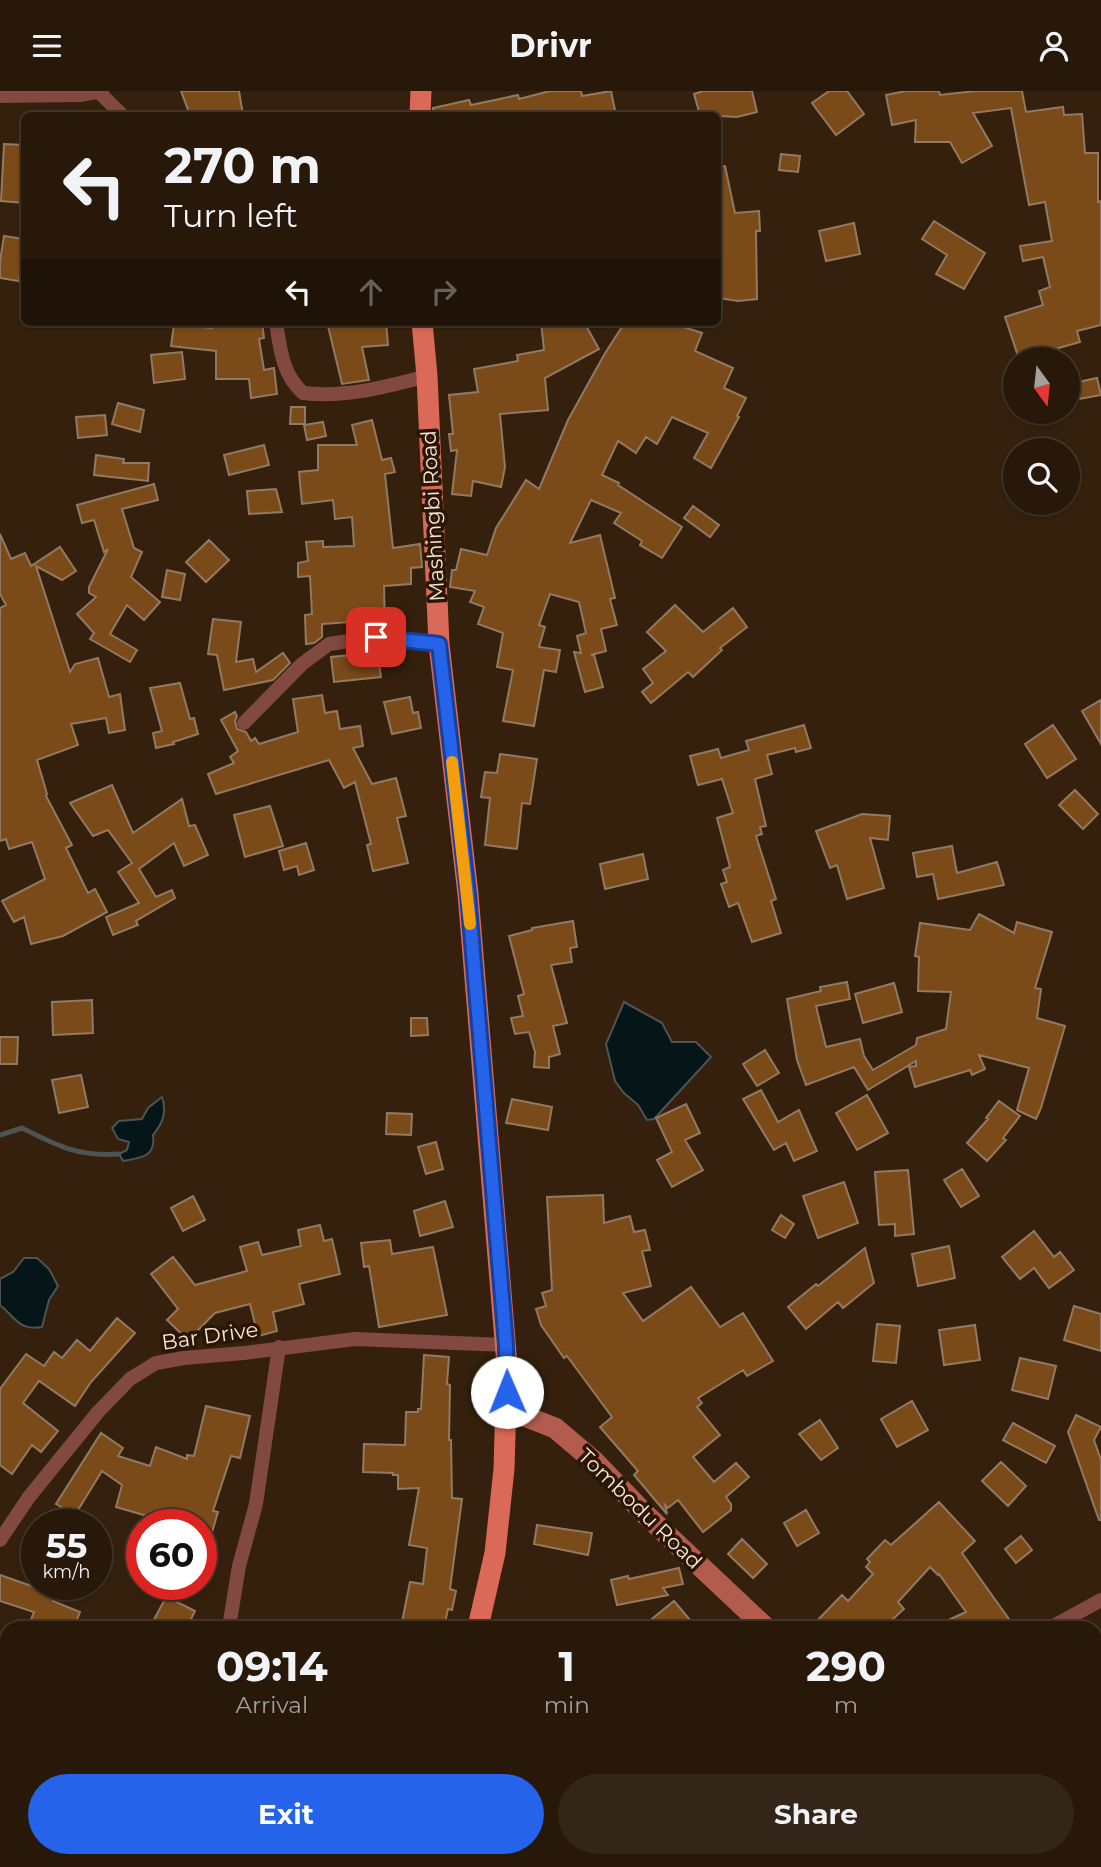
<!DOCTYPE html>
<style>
:root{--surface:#271809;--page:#332517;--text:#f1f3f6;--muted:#a4a09c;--line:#43372a;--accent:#2563eb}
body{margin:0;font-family:Montserrat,sans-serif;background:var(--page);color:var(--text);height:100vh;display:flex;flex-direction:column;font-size:26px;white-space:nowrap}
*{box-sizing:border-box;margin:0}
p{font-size:23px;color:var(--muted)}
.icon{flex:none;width:38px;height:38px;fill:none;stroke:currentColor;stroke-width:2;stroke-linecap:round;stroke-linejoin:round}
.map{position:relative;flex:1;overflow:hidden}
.panel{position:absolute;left:0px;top:1530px;width:1102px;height:247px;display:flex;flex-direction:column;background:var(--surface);border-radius:21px 21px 0 0;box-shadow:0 2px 5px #0004,0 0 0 2px var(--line)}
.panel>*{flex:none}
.banner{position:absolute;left:21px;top:21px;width:700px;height:214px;border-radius:10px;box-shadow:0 2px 5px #0004,0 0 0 2px var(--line);background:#271809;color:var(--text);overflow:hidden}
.needle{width:46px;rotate:165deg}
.fabs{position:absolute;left:1003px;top:256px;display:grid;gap:14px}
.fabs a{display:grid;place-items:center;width:77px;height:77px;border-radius:50%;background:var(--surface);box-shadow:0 2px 5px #0004,0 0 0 2px var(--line);font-size:35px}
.speed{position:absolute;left:21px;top:1418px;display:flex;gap:14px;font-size:35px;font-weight:700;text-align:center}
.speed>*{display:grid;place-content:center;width:91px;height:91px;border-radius:50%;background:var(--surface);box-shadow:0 2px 5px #0004,0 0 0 2px var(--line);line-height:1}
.speed small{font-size:18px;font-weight:400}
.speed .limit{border:10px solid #d22;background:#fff;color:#111}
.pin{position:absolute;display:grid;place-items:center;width:60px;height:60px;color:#fff;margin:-30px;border-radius:14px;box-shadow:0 4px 10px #0006}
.me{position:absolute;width:77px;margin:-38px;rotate:359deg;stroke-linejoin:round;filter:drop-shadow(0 0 5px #0008)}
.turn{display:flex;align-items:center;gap:24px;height:147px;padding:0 28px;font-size:32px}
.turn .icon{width:91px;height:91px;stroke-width:2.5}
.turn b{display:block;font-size:49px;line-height:60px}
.lanes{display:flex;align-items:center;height:66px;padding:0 28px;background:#0003;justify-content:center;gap:35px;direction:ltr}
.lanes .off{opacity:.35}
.eta{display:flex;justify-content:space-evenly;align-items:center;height:119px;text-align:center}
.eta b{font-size:42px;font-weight:700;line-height:49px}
.button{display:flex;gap:14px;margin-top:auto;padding:14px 28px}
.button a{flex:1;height:80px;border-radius:42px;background:var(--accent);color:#fff;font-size:28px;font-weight:700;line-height:80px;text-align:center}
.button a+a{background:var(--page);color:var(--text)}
header{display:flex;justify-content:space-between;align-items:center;height:91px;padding:0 28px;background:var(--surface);font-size:32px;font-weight:700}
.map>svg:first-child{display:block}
</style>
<header><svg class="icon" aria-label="menu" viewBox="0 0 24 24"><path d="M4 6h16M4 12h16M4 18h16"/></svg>Drivr<svg class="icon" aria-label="person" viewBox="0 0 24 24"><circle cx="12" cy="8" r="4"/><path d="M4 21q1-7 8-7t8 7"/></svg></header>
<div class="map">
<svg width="1101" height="1776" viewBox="0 0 1101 1776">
<rect width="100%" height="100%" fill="#34200c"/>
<path fill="#061518" stroke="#4d5452" stroke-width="2" d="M624,911L662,932L672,951H696L711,966L654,1028L647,1029L638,1014L624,1002L615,990L606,953Z
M162,1006C167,1021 163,1032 153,1044C156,1066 141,1067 123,1070L119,1063L127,1059L129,1051L118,1048L112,1037L119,1030L142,1028L148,1017Z
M24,1167H37L49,1178L58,1195L49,1209L42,1236C19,1240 16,1227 0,1214V1188L13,1181Z"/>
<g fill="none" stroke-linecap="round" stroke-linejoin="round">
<path stroke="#4d5452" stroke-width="5" d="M0,1044L22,1037C58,1055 78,1066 119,1063"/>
</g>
<path fill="#7a4b19" stroke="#927963" stroke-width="2" d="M181,0H239L243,24H190Z
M550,0H581L582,5L611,0L616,24H433V17L469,9L471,14L518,4L519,8Z
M703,0H752L757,21L737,26L700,24L694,3Z
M829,0H847L864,23L836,44L812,12Z
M906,0H939L940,4L976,0H1022L1026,21L1063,16L1064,24L1082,23L1085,62H1098V111L1101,110V234L1077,240L1080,251L1019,268L1005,226L1043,214L1039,200L1050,196L1043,166L1023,170L1020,155L1052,150L1045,111L1029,114L1011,17L973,22L992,55L962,72L950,51H915L916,29L892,34L886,4Z
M4,53L24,54V112L1,110Z
M781,63L800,65L798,81L779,79Z
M725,75L735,122L759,120L760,140H756L757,208L738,210L718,207V76Z
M934,130L985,162L964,198L936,183L947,164L922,148Z
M854,132L860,163L826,170L819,140Z
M4,145L24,148L19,190L0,187V170Z
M211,231H262L264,247L259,248L264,279L274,277L277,303L251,307L249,288H216V260L171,255L174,233L212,237Z
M327,231H386L388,254L362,256L369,289L342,293Z
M541,231H584L599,258L545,287L548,319L500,323L505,376L501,396L473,390L471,405L452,403L457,359L451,360L449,343H453L449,304L478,301L474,278L518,270L517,264L544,259Z
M625,231H668L702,242L695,260L733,277L724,297L746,307L737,325L739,326L711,377L694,367L708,342L672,326L657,353L646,346L636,362L618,350L602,384L619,392L618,394L682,436L662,467L640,454L642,450L614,432L621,422L591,409L570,452L600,444L615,507L610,508L617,534L601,538L606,560L591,564H594L603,596L585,601L574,561L581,562L577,545L586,542L579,511L550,503L539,534L545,536L539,556L560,559L556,581L544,579L534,635L503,630L513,579L497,576L503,542L478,533L484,516L470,511L475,500L450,496L452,479H456L461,458L487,464L496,437L526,389L539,398L568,329L604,264Z
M182,261L185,288L154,292L151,264Z
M1097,287L1101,304L1068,310V293Z
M118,312L144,319L140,341L112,333Z
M291,316H305V333H290Z
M105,324L107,344L78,347L76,326Z
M372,329L382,369L391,367L395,381L385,383L393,457L420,453L422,476L411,477V493L384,495L385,537L350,540V531L322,533V546L314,552L306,553L305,524L312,523L310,485L298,486V472L308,470L306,451L323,450V456L354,455L352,426L335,428L333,409L302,413L299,381L318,379V354H357L352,334Z
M323,331L326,345L307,349L304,334Z
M264,354L269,374L229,384L224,364Z
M96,364L124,368L123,372H149L148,390L94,384Z
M154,393L158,409L122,418L134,457L142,461L131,486L160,511L144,529L127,514L110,543L137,559L130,571L90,548L94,542L77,523L96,506L89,502V496L108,458L104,461L94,429L82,432L77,414Z
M276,398L282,421L249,423L247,400Z
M693,415L719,434L710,446L684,427Z
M0,443L11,468L25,462L31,475L60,456L76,480L62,489L36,475L70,581L75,573L98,567L109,606L120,603L125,639L109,642L106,627L71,633L78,654L37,669L47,703L46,705L72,754L66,757L88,802L95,798L107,821L63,845L31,853L24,826L14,831L2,810L45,788L32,751L9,758L6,748L0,750V517L6,514L0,503Z
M209,449L229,469L206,491L186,471Z
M167,479L185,483L180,509L162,506Z
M675,514L703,541L733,517L747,536L720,557L722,559L693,586L688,581L651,612L642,601L653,592L643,578L666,560L647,541Z
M213,528L241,531L236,571L253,568L256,581L283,562L290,572L273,589L224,599L217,564L208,563Z
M377,556L381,586L334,591L331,566L351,564V559Z
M180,592L190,628L194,627L198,643L173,651L174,653L156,657L153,642L162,640L150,597Z
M322,604L325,622L337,620L340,638L360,635L363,655L353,657L372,693L396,687L406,725L397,727L408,772L373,780L367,754L371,753L355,691L344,697L329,669L216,703L208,683L234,672L230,666L238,660L221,629L235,621L237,625L235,630L237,638L246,641L251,650L255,647L259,653L298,641L293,608Z
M410,606L413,622L418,621L421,637L392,643L384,611Z
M1101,609V653L1082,620Z
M804,634L811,657L796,661L795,657L767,664L772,683L755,688L766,735L760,736L762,743L756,745L776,808L771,810L781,842L752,851L738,812L729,816L721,793L727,791L723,779L730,776L717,727L733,722L722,688L698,694L690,665L718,658L721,667L749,659L746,650Z
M1053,634L1076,668L1047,687L1025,653Z
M500,663L537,668L530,713L522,712L517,758L485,754L490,707L481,706L485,681L497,682Z
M112,694L133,742L182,708L189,735L195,734L208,764L184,775L174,752L139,778L156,806L172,799L175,807L136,830L138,834L113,844L106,826L139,812L118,781L132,772L108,739L93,745L70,712Z
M1075,699L1098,723L1083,738L1059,714Z
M270,715L283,755L245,766L234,724Z
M862,723L890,725L888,749L870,747L884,797L847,808L837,774L830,777L816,740Z
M306,752L314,779L299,784L297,775L284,779L279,760Z
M952,755L957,782L997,771L1004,794L938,808L933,783L917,786L913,762Z
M643,763L648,788L605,798L600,773Z
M979,823L1014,842L1017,831L1052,841L1035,897L1041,898L1037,927L1065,935L1041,1017L1036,1028L1017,1019L1029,977L979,964L985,978L972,984L970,979L915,996L909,976L916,975V970L868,999L854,976L806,994L797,969L787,908L821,900L820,896L847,891L850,908L816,915L826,956L860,948L864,965L873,979L916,954L917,947L946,938L951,901L918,900L919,866L915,865L920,832L970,839Z
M573,830L577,856L570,857L572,871L551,874L567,932L553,935L560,963L549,966V977L534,976L535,961L529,941L515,943L511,927L523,925L518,905L524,903L509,845L532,839V837Z
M894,892L902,921L863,932L855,903Z
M92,909L93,942L53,944L52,911Z
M411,927H427L428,944L411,945Z
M0,946H18L17,973H0Z
M765,959L779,982L757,995L743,973Z
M81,984L88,1016L59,1022L52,989Z
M761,999L778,1031L799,1019L817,1060L794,1070L786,1052L774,1059L743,1008Z
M867,1004L888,1042L857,1059L836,1022Z
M512,1008L552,1016L548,1039L506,1032Z
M999,1010L1020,1025L1003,1047L1006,1049L987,1070L967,1052L988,1028L986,1027Z
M686,1013L700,1042L685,1049L703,1079L672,1096L657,1069L672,1061L656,1027Z
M387,1022L412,1023L411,1044L386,1043Z
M436,1051L443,1078L426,1083L418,1056Z
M962,1078L979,1105L961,1116L944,1089Z
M908,1079L914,1143L895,1145V1133L879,1134L875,1081Z
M844,1091L858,1132L818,1147L803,1105Z
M603,1104L604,1132L630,1125L634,1141L645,1139L650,1159L642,1160L651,1195L623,1202L643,1230L691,1196L720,1236L743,1222L773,1270L747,1285L743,1279L698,1307L702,1312L697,1316L720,1344L693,1366L714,1391L736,1372L749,1386L726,1406L731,1413V1419L703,1441L678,1409L668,1417L665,1414L667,1423L634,1384L638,1380L600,1336L612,1326L567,1265L564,1267L541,1234L536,1218L546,1215L542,1202L552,1199L547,1106Z
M193,1105L205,1129L183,1140L171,1117Z
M445,1110L453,1136L420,1145L414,1120Z
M781,1124L794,1133L785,1147L772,1139Z
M320,1134L324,1150L332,1148L340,1183L299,1193L304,1213L273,1221L277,1240L258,1245L250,1213L215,1222L188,1249L167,1229L178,1218L151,1183L173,1166L195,1194L247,1180L240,1156L258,1151L262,1164L301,1155L298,1139Z
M1034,1140L1054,1166L1060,1161L1074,1179L1049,1197L1034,1177L1020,1188L1002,1166Z
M390,1149L392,1163L433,1156L447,1224L379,1236L369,1175L364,1176L361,1152Z
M949,1155L955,1187L918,1195L912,1163Z
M865,1157L874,1192L843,1217L838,1211L806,1238L788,1216L816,1193L818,1195Z
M1074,1215L1101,1223V1260L1064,1249Z
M117,1227L135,1242L91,1291L75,1315L39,1290L23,1312L58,1340L41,1361L32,1354L12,1383L0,1374V1298L26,1263L44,1275L54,1261L62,1267L77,1249L90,1260Z
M877,1233L900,1235L896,1272L873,1270Z
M975,1234L980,1269L944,1274L939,1239Z
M424,1264L449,1266L447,1293L450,1294L449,1349H451L452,1407L462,1408L450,1498L456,1500L452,1519L448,1518L444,1536H401L410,1491L423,1493L427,1457L409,1454L419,1397L398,1398V1384H393V1382L363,1381L364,1353L405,1354L406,1321H418V1318H421Z
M1020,1267L1056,1275L1048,1308L1012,1299Z
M912,1310L928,1339L897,1356L881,1328Z
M206,1315L250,1325L240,1367L231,1365L213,1420L218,1421L205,1465L201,1464V1433L162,1423L158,1428L116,1416L122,1394L102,1380L75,1424L56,1413L101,1342L123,1357L118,1365L150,1375L156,1356L187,1368V1364L194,1365Z
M1076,1324L1101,1336L1094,1349L1101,1369V1429H1099L1068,1341Z
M820,1329L838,1357L821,1369L799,1343Z
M1013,1332L1055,1355L1046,1372L1003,1349Z
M1001,1371L1026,1395L1008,1415L982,1390Z
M939,1411L975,1450L962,1462L1011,1531L1002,1536H933L966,1521L939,1483L938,1484L930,1476L898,1511L904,1518L884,1536H811L842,1504L848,1510L873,1483L866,1476L870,1471L867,1468L885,1449L891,1454Z
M806,1419L819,1442L797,1455L784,1432Z
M537,1434L592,1442L588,1464L534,1453Z
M142,1436V1474L125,1465Z
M1021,1445L1032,1459L1016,1472L1005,1458Z
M742,1448L767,1473L753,1487L728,1463Z
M679,1477L683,1493L663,1497L668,1504L617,1514L611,1489L628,1485L629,1488Z
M0,1484L40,1498L43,1493H62L53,1510L80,1521L74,1536H28L34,1521L0,1510Z
M165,1508H171L195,1520L187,1536H150Z
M674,1510L696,1536H642Z"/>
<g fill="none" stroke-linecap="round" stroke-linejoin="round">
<path stroke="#814940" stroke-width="14" d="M99,1L122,24
M0,5L80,4L102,0
M276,231C280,257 282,283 303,302C346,307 385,296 427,285
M244,632L302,573L329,553L376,546L439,553
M0,1449L29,1406L98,1321L130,1288L156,1272L184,1267L244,1262L355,1248L506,1254
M229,1536L239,1475L256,1413L279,1256
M1052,1536L1101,1509
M434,1769L451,1776
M736,1776L742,1769"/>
<path stroke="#b35c4d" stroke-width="21" d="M504,1317L555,1337L594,1370L646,1424L765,1536
M1096,1653L1101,1657"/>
<path stroke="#db6957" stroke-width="21" d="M420,24L421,0
M422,231L427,285L439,553L468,803L507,1274L504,1378L495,1462L478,1536
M380,1776L384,1769"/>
</g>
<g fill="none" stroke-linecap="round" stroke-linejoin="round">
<g stroke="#184099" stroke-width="18">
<path id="route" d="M376,546L439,553L468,803L506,1254L507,1301"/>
</g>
<use href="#route" stroke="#2563eb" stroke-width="12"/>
<path stroke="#f59e0b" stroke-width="12" d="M452,671L470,833"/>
</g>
<g text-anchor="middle" stroke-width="7" stroke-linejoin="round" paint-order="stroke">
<g font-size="21" fill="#f4e6da" stroke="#2a1603">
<text transform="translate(433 425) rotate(-93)" y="7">Mashingbi Road</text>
<text transform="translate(210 1245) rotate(-8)" y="7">Bar Drive</text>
<text transform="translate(640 1418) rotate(44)" y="7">Tombodu Road</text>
</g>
</g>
</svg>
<div class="fabs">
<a><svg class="needle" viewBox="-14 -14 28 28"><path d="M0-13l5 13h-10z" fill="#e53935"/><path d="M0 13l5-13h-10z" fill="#a4a09c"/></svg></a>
<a><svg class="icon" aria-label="search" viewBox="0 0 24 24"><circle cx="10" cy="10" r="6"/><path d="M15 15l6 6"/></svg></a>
</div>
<div class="speed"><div>55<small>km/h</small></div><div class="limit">60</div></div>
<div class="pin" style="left:376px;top:546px;background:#d93025"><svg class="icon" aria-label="arrive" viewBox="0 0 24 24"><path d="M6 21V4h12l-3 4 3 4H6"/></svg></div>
<svg class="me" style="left:507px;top:1301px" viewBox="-20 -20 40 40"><circle r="19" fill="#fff"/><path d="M0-13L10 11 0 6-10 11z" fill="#2563eb"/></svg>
<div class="banner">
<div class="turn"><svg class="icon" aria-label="left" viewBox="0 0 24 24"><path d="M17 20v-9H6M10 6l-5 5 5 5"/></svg><div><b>270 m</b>Turn left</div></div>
<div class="lanes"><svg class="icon" aria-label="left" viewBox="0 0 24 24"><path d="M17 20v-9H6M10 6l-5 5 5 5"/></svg><svg class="icon off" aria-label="ahead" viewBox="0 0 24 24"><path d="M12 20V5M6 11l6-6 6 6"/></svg><svg class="icon off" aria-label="right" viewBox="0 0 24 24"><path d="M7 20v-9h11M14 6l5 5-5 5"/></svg></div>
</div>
<section class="panel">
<div class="eta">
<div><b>09:14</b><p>Arrival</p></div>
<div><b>1</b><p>min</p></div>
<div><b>290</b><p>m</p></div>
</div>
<div class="button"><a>Exit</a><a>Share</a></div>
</section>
</div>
